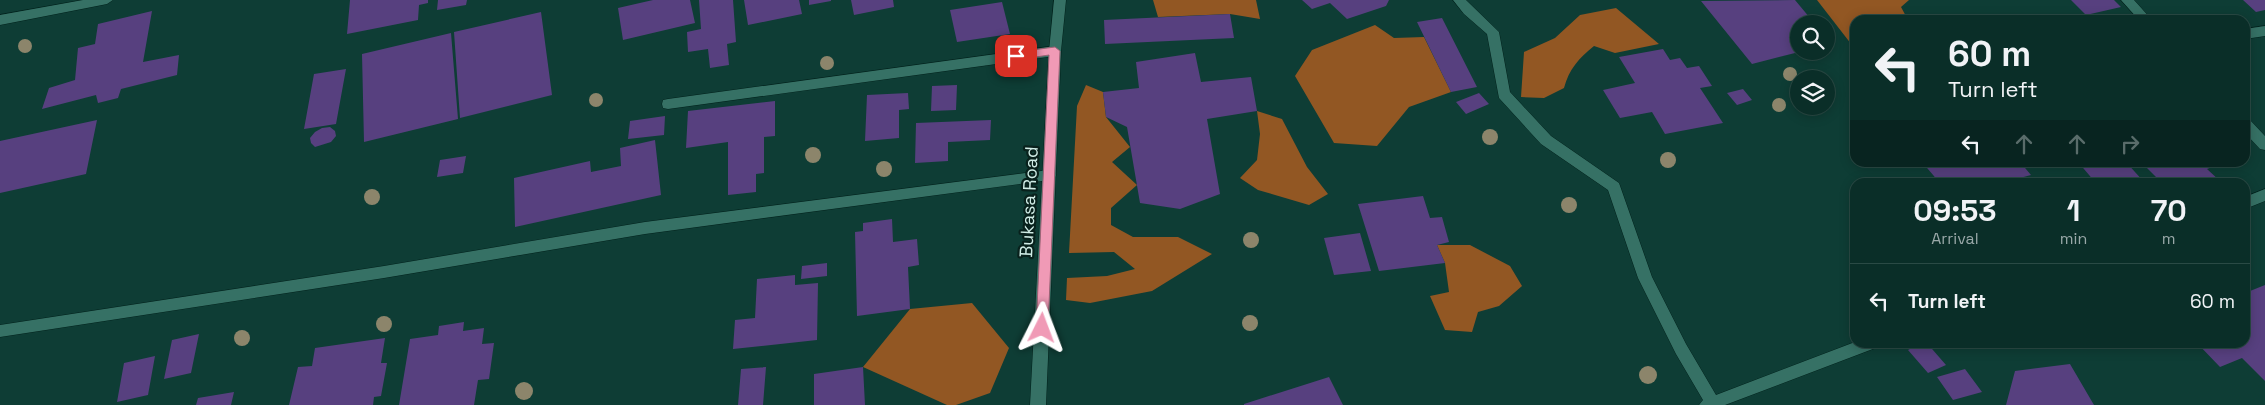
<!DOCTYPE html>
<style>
:root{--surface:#0a2e28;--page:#133630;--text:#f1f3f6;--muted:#99a8a8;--line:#2a4a45}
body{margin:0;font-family:"Space Grotesk",sans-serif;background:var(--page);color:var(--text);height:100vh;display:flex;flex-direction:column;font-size:19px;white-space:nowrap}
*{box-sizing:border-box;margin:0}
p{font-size:16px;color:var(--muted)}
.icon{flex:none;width:28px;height:28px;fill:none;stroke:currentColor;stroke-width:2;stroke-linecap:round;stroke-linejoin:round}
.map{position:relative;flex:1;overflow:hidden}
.sheet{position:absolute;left:1850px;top:178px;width:400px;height:170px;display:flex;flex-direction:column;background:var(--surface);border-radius:15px;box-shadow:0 2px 12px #0003,0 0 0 1px var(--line)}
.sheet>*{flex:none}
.guide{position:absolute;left:1850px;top:15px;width:400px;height:152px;border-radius:15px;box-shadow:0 2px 12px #0003,0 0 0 1px var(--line);background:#0a2e28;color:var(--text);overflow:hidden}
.controls{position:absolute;left:1790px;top:15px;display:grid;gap:10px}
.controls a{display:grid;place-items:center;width:45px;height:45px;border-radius:50%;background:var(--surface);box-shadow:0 2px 12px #0003,0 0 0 1px var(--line);font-size:25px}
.pin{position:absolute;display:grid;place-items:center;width:42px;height:42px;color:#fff;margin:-21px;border-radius:10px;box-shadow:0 2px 8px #0006}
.me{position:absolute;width:55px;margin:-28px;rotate:3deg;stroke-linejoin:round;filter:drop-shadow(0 0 4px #0008)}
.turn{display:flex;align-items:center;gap:18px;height:105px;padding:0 15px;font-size:22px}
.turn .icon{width:65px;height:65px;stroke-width:2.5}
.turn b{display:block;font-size:35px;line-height:42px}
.lanes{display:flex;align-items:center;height:48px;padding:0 15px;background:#0003;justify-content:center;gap:25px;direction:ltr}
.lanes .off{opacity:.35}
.eta{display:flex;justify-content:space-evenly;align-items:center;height:85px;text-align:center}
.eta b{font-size:30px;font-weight:700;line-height:35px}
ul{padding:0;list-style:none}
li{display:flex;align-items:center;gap:15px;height:75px;padding:0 15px;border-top:1px solid var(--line)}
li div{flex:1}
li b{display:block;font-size:19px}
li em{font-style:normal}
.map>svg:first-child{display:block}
</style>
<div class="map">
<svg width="2265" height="405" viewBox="0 0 2265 405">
<rect width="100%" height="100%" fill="#0e3d35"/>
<path fill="#925723" d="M1153,0H1256L1260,19L1230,14L1158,17Z
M1817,0H1909L1901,7L1908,20H1855V49Z
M1616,8L1659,44L1615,53L1594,46C1579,58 1569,69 1564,88L1544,98L1521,97L1524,52L1555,38L1580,15Z
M1375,25L1394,38L1424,37L1451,92L1409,107L1377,146L1334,143L1295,76L1312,50Z
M1086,85L1103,92L1106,117L1130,147L1112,162L1137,185L1111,208V225L1133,237H1178L1212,254L1152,291L1090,303L1066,300L1067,278L1107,276L1135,269L1114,252L1069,253L1077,106Z
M1257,111L1282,119L1307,167L1328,194L1309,205L1258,190L1240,178L1257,160L1260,134Z
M1437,245H1470L1510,266L1522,286L1499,306L1478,312L1472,332L1445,330L1430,296L1449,292L1445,263Z
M972,303L1009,348L990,393L956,405H947L863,367L910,309Z"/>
<path fill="#57407f" d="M350,0H428V3L419,5L418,20L347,34Z
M438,0H467L466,5L437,10Z
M653,0H690L695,23L623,40L618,8Z
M699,0H733L736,42L727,44L729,65L710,68L708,49L688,52L687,32L701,29Z
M744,0H799L802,14L748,25Z
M809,0H831V1L809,5Z
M851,0H893L894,7L854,15Z
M1302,0H1389L1386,6L1347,19L1330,3L1312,9Z
M1795,0L1815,24H1799V52L1752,64L1701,1Z
M2071,0H2114L2121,7L2086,15Z
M2243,0H2265V10L2256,12Z
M1002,2L1010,34L957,42L950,10Z
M152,11L143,62L179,55L177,75L121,89L118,98L98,103L96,95L42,109L49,88L75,80L78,48L95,44L98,24Z
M541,12L552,95L460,118L454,32Z
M1230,14L1234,38L1105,44L1104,20Z
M1442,18L1477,87L1451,92L1417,22Z
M451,33L458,119L364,142L362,54Z
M1663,49L1670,60L1680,58L1687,68L1699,66L1712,86L1700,88L1723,123L1665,134L1652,112L1620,118L1603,90L1635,83L1619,57Z
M1195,53L1201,82L1251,77L1257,111L1207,119L1220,194L1180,209L1140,203L1127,127L1106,117L1103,92L1139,88L1136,62Z
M346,69L336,124L304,129L314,74Z
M957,85L956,110L931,111L932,86Z
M1743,89L1752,100L1737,105L1727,93Z
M908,93L909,109L899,110V138L865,141L867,95Z
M1479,93L1489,104L1466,114L1456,102Z
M775,101V136L764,137V173L756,174V192L728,195V142L686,148L688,111Z
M665,116L664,135L628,139L630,121Z
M97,120L86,174L0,193V141Z
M991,120L990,140L948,142V161L915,163L916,123Z
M330,127L335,131L336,136L331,142L315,147L311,143L310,138L315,132L322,128Z
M655,140L661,195L515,227L514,178L590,161L591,172L621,166L620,148Z
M466,156L463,173L437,177L440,160Z
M1922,162H2020L2031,175L2005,182H1939Z
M2078,162H2126L2144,182H2095Z
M2141,162H2211L2215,166L2207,169L2221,182H2161Z
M1423,196L1430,218L1442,217L1449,242L1437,245L1445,263L1379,271L1358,204Z
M892,219L893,242L917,239L919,265L908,267L910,309L857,316L855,232L863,231V223Z
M1360,233L1371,271L1334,275L1324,238Z
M827,263V276L801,279L802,266Z
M795,275V285L818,283L817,340L733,349L735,320L755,318L757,279Z
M2265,285V381L2242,358L2220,367L2196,342H2245V293Z
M464,322L463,331L484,328L482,344L494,343L489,379L478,380L474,405H399L410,339L438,335L439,326Z
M199,334L191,373L164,379L172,340Z
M385,338L381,363H387L381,396L374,397L373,405H289L298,367L312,366L315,348Z
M1923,342H1926L1946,365L1928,373L1908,350Z
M155,356L148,395L117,402L124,363Z
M2070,364L2094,405H2006L2015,371Z
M766,367L763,405H738L741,369Z
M863,367L865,405H814V374Z
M1965,369L1982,392L1953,400L1937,377Z
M1329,377L1343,405H1244V404Z
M234,392L231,405H196L198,398Z"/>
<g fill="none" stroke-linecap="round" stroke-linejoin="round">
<g stroke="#02221c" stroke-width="1">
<path id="minor" d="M83,0H113L107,4L0,25V15Z
M1453,0H1466L1499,32L1510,92L1551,136L1619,183L1652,277L1686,344L1716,395L1855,342H1880L1878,347L1725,405H1699L1703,400L1676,354L1638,278L1608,190L1541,144L1499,98L1487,34L1464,14Z
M2121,0H2134L2152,20H2139Z
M2265,26V36L2245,39V29Z
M1055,46L1061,51L1055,56L668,109L663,108L662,104L663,100L668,99Z
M2245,119L2250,120L2265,136V150L2260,149L2245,133Z
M1049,170L1054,171L1056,175L1054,179L1049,180L645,234L384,278L0,337V325L384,266L645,222Z
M2265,189V201L2245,209V197Z"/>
</g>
<g stroke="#02221c" stroke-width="1">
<path id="tertiary" d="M1054,0H1066L1061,51L1046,405H1030L1049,51Z"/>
</g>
<use href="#minor" fill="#367165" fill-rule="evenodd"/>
<use href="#tertiary" fill="#367165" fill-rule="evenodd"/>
</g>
<g fill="#8c856b">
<circle cx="25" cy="46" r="7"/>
<circle cx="827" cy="63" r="7"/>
<circle cx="1790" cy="74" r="7"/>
<circle cx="596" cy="100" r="7"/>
<circle cx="1779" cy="105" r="7"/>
<circle cx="1490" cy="137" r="8"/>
<circle cx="813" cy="155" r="8"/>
<circle cx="1668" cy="160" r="8"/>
<circle cx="884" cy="169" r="8"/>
<circle cx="372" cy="197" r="8"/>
<circle cx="1569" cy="205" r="8"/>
<circle cx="1251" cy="240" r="8"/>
<circle cx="1250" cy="323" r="8"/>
<circle cx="384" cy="324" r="8"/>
<circle cx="242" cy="338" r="8"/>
<circle cx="1648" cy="375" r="9"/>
<circle cx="524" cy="391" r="9"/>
</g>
<path fill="#f09ab6" stroke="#9c6476" d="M1055,47L1060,51L1048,328L1046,332H1038L1036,328L1049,55L1016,60L1011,56L1016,52Z"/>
<g text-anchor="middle" stroke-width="4.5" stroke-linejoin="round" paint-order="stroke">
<g font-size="18" fill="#d0ede6" stroke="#08211c">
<text transform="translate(1029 202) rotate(-87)" y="6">Bukasa Road</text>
</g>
</g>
</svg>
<div class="controls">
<a><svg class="icon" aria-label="search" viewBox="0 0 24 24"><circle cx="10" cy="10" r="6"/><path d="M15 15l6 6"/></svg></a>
<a><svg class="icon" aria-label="layers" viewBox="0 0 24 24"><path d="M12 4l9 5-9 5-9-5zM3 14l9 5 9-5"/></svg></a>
</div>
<div class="pin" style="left:1016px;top:56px;background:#d93025"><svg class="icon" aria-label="arrive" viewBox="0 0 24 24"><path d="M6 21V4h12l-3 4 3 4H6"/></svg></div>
<svg class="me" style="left:1042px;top:328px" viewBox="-20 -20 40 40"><path d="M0-17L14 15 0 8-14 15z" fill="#f09ab6" stroke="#fff" stroke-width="4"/></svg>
<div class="guide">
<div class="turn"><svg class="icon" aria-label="left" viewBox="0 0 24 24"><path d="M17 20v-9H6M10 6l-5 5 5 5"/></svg><div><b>60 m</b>Turn left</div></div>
<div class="lanes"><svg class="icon" aria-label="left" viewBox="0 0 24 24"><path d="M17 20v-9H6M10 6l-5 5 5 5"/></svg><svg class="icon off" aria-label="ahead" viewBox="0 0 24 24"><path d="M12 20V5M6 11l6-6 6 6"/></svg><svg class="icon off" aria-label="ahead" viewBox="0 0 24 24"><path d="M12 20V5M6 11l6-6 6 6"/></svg><svg class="icon off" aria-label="right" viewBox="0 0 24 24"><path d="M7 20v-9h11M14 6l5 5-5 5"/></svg></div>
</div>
<section class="sheet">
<div class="eta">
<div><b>09:53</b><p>Arrival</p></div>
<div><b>1</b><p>min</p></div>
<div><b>70</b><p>m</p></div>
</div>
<ul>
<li><svg class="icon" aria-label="left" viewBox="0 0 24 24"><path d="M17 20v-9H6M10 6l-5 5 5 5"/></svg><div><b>Turn left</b></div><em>60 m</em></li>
</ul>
</section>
</div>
